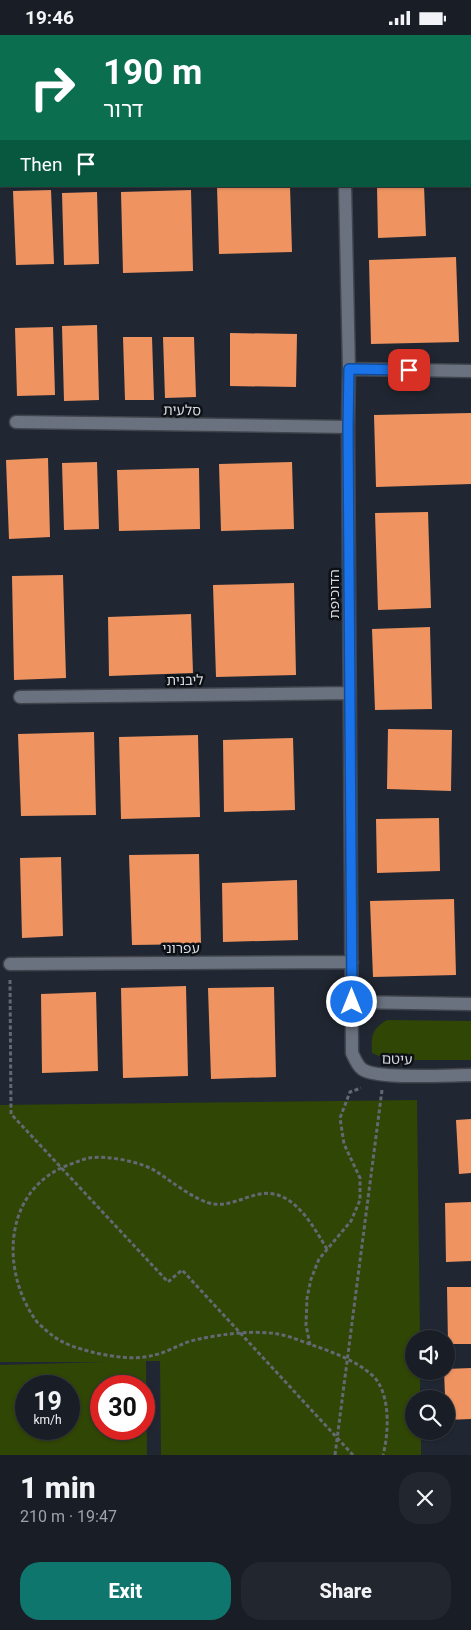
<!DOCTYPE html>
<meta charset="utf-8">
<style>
:root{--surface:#191d26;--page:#22262e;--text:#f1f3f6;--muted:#9fa2a7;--line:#373b43;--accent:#0f766e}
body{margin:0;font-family:Roboto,"Noto Sans Hebrew",sans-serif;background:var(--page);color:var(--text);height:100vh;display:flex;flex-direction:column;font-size:19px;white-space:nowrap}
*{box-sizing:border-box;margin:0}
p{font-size:16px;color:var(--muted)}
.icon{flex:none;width:28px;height:28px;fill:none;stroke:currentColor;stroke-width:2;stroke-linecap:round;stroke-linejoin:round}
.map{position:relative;height:1420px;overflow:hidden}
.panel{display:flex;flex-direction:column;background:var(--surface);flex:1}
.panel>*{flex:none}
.guide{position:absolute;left:0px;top:0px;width:471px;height:152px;box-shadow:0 1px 4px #0004,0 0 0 1px var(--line);background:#0b6e4f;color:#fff;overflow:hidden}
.buttons{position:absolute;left:405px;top:1295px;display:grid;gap:10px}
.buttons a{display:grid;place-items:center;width:50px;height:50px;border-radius:50%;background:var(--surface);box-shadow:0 1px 4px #0004,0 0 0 1px var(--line);font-size:25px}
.speed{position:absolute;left:15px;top:1340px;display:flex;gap:10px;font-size:25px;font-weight:700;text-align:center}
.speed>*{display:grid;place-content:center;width:65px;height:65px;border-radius:50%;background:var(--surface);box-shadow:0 1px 4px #0004,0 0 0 1px var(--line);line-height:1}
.speed small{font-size:12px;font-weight:400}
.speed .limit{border:8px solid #d22;background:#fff;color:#111}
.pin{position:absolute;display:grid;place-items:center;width:42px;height:42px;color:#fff;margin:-21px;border-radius:10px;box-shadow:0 2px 8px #0006}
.me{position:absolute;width:55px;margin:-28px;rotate:0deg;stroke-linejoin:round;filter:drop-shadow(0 0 4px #0008)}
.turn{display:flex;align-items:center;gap:18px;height:105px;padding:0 20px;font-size:22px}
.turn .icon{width:65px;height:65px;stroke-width:2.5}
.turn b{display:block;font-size:35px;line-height:42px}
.then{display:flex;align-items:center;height:48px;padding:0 20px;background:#0003;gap:10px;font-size:19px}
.round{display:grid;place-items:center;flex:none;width:52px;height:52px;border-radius:20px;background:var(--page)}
.summary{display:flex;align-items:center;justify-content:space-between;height:85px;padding:0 20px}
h1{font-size:30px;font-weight:800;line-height:38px}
.button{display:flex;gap:10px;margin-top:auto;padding:10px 20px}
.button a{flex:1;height:58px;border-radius:20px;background:var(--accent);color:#fff;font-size:20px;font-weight:800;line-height:58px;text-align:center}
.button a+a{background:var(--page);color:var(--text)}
.status{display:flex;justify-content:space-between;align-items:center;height:35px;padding:0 25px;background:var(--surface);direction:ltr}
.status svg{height:14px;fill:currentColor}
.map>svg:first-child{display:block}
</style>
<div class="status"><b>19:46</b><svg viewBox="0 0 49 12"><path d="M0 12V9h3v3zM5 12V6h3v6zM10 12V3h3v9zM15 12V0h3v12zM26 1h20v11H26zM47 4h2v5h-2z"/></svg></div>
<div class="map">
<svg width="471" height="1420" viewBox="0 0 471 1420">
<rect width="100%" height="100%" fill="#212732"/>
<path fill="#304605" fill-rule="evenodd" d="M387,985L471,986V1025H388L372,1018C371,1000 372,994 387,985Z
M417,1065L420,1304H414V1336H420V1364H414V1396H421V1420H161L160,1326H146L147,1420H0V1330L107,1327H0V1070ZM69,1351V1394H26V1351ZM101,1351H144V1394H101Z"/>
<path fill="#ef9461" d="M217,151H290L292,217L219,219Z
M377,151H424L426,201L378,203Z
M51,155L54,229L16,230L13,156Z
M191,155L193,236L123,238L121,157Z
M97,157L99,229L64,230L62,158Z
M456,222L459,307L371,309L369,225Z
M97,290L99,365L64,366L62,291Z
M53,292L55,360L17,361L15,293Z
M230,298L297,299L296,352L230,351Z
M123,302H152L154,365H125Z
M163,302H194L196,362L165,363Z
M471,378V449L376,452L374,380Z
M48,423L50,502L9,504L6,425Z
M97,427L99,494L64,495L62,428Z
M292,427L294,494L221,496L219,429Z
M199,433L200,494L119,496L117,435Z
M428,477L431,573L378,575L375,478Z
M63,540L66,643L14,645L12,541Z
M294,548L296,640L216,642L213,550Z
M191,579L193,638L109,641L108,582Z
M430,592L432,674L375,675L372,594Z
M388,694L452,695L451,756L387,754Z
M94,697L96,780L21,781L18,699Z
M198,700L200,782L121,784L119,702Z
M293,703L295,775L224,777L223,705Z
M439,783L440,836L377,838L376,784Z
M199,819L201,909L132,910L129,820Z
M61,822L63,901L22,903L20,823Z
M297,845L298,905L223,907L222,848Z
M454,864L456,940L373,942L370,866Z
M186,951L188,1041L123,1043L121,953Z
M274,952L276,1042L211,1044L208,953Z
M96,957L98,1036L42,1038L41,959Z
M471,1084V1138L459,1139L456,1085Z
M471,1167V1226L446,1227L445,1168Z
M447,1252H471V1309H448Z
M471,1333V1384L446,1385L444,1336H446V1334Z"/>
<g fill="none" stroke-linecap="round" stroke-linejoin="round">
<g stroke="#40444d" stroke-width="15">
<path id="street" d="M314,0V1
M376,1L383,0
M345,151L349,334L348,392L352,1018C355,1024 357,1030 362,1034C376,1045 450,1040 471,1040
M349,334L471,336
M16,387L348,392
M20,662L350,658
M10,929L352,927
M352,967L471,969"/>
</g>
<path stroke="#636872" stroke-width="3" stroke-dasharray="4 2.5" stroke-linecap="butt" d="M10,945L11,1079L168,1247L182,1235L353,1420
M327,1214C313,1191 293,1153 260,1159C244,1162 230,1171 214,1169C197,1167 171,1146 157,1137C143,1127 107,1120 89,1123C83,1124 77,1127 71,1129C2,1153 0,1237 37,1287C49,1298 56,1305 72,1311C94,1319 131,1327 154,1320C165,1318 175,1312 185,1308C198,1303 226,1299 240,1298C252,1297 266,1297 278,1299C291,1301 305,1308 318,1312C337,1319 356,1326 372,1340C391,1357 389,1398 383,1420
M310,1310L306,1290L307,1263L311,1244L319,1224L351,1186L360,1165V1143L344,1109L340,1083L350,1057L361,1053
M335,1420L382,1055"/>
<use href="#street" stroke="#6b727f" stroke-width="12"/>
</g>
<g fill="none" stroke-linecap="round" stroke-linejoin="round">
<g stroke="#114b97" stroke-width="12">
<path id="route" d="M352,967L348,392L349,334L409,335"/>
</g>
<use href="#route" stroke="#1a73e8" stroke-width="9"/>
</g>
<g text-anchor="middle" stroke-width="5" stroke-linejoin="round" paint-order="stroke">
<g font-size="14" fill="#d5d9e0" stroke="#0d1015">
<text transform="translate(182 375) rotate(1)" y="5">סלעית</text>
<text transform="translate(334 559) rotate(-90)" y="5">הדוכיפת</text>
<text transform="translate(185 645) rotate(-1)" y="5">ליבנית</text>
<text x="181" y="918">עפרוני</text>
<text transform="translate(397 1024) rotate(2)" y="5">עיטם</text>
</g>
</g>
</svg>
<div class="buttons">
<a><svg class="icon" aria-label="sound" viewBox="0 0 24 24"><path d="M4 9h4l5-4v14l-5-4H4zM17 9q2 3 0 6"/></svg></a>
<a><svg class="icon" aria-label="search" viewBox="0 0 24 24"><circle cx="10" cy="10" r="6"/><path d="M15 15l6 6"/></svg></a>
</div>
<div class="speed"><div>19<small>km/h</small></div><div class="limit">30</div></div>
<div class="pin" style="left:409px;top:335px;background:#d93025"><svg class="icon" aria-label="arrive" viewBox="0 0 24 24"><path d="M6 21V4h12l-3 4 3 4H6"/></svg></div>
<svg class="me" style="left:352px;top:967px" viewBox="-20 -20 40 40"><circle r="17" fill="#1a73e8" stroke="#fff" stroke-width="3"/><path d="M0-11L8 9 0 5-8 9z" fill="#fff"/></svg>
<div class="guide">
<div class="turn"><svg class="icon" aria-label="right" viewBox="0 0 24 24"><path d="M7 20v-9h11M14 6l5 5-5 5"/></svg><div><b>190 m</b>דרור</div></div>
<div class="then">Then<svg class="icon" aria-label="arrive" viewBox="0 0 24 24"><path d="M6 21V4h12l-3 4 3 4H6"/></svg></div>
</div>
</div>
<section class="panel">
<div class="summary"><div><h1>1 min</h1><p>210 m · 19:47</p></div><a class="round"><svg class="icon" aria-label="close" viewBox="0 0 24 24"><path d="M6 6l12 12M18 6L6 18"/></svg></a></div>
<div class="button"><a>Exit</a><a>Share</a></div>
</section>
